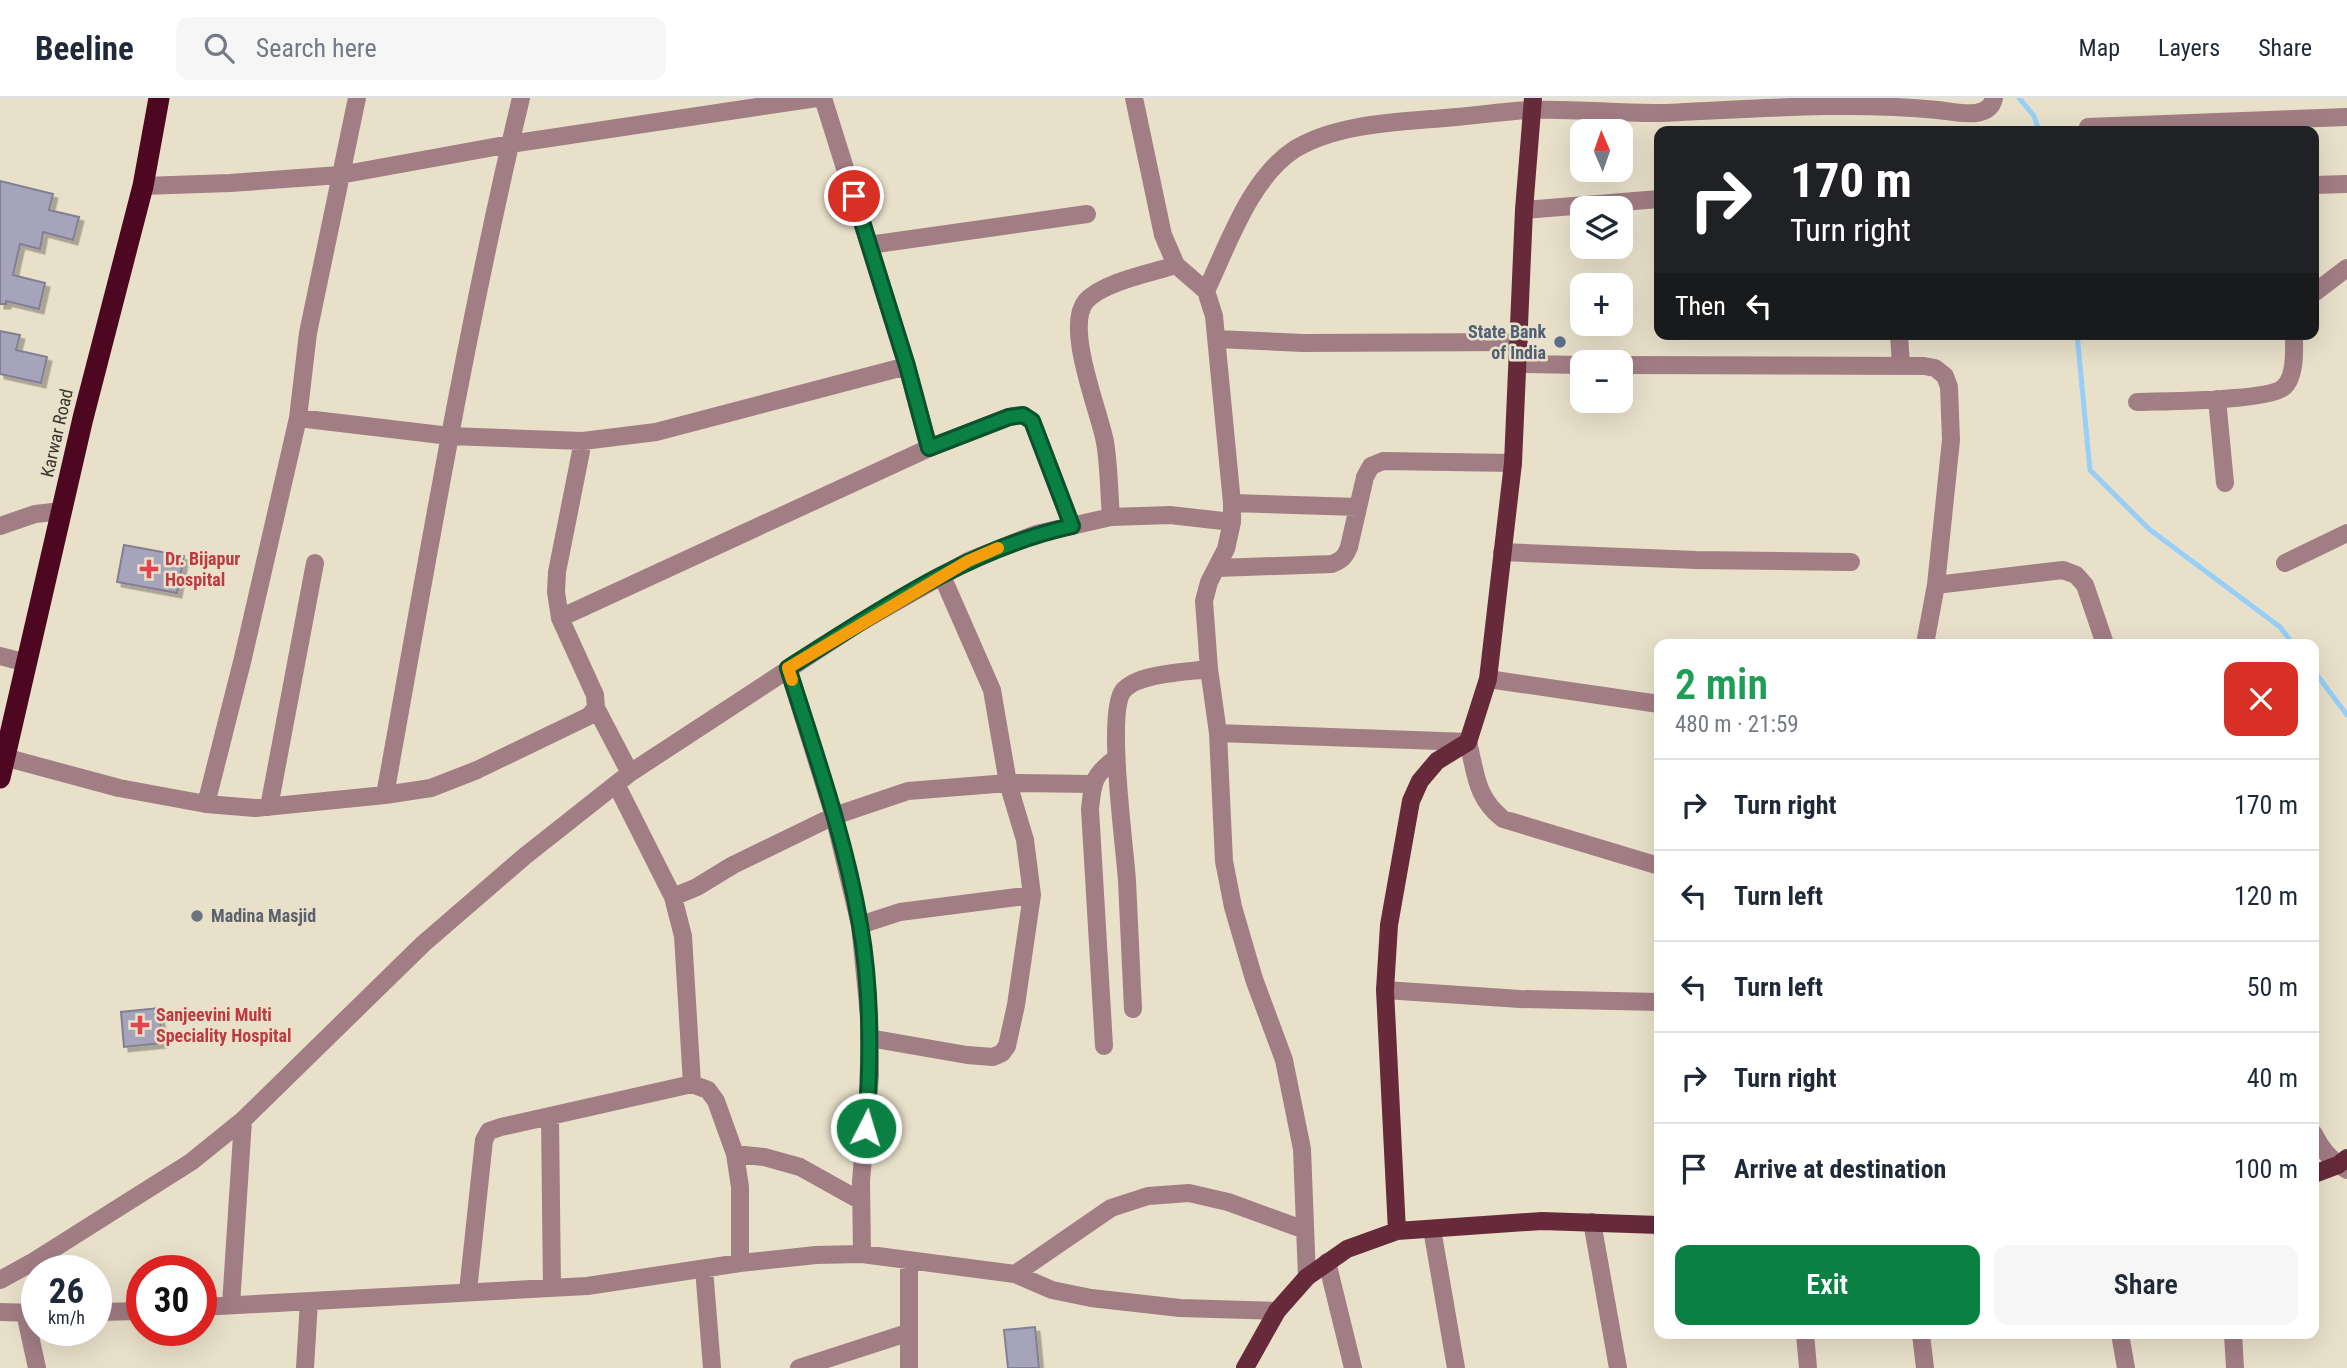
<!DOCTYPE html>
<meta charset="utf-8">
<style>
:root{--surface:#fff;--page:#f6f6f7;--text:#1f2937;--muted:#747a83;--line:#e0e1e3;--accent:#0b8043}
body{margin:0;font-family:"Roboto Condensed",sans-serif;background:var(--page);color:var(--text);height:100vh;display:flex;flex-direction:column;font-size:26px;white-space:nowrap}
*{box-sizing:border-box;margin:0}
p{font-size:23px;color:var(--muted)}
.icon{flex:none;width:38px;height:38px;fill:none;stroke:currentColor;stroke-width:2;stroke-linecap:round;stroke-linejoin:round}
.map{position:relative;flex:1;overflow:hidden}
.panel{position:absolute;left:1654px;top:541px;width:665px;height:700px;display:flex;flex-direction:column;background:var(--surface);border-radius:14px;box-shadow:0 7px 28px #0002}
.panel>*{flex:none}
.top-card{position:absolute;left:1654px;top:28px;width:665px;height:214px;border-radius:14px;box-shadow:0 7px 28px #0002;background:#202124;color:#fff;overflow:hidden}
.needle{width:46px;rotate:358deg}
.buttons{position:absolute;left:1570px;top:21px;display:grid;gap:14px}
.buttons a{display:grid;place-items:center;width:63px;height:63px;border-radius:14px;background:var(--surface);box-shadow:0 7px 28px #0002;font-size:35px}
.speed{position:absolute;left:21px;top:1157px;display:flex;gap:14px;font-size:35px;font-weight:700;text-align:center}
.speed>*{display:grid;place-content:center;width:91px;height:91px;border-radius:50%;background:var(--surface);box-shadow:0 7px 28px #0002;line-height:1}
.speed small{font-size:18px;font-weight:400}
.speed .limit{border:10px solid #d22;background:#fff;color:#111}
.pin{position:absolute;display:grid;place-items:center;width:60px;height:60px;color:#fff;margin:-30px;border:4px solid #fff;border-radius:50%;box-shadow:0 2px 7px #0007}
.me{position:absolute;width:77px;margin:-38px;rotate:5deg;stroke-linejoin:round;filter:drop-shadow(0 0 5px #0008)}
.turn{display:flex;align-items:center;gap:24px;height:147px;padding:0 21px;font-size:32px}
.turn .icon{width:91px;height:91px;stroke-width:2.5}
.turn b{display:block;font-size:49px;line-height:60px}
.then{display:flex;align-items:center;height:66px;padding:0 21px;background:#0003;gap:14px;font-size:26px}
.round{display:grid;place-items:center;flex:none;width:74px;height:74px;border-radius:14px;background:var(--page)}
.summary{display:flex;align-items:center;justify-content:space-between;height:119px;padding:0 21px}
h1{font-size:42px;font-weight:600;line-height:52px;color:#1e9e55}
.action{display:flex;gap:14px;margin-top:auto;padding:14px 21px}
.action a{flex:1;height:80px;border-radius:14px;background:var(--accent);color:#fff;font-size:28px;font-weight:600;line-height:80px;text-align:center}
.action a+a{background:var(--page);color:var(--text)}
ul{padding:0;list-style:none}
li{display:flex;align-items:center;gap:21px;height:91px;padding:0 21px;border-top:2px solid var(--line)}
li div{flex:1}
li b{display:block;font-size:26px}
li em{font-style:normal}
header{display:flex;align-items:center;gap:42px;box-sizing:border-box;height:98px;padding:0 35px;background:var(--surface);border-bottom:2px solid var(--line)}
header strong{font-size:33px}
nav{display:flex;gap:38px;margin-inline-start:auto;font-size:24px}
.search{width:490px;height:63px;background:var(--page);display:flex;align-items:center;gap:18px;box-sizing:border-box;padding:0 24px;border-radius:14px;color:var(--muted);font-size:26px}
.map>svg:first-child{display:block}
</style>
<header>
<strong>Beeline</strong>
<div class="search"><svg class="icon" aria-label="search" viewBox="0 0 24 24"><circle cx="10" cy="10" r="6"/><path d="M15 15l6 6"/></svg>Search here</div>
<nav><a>Map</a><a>Layers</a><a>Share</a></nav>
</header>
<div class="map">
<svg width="2347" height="1270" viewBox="0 0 2347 1270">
<defs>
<filter id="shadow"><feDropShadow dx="4.5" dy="4.5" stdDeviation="0" flood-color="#0004"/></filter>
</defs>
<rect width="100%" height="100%" fill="#e9e0ca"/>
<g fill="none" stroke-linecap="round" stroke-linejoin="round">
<path stroke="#97cff8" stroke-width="5" d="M2019,0L2034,18L2039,33
M2077,236L2090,372L2149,431L2280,529L2293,546
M2314,573L2347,617"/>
</g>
<path fill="#a6a4ba" stroke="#817f94" stroke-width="2" filter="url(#shadow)" d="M0,83L53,96L49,112L79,119L73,142L43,134L40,151L20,146L13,177L45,185L39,211L6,203V206H0Z
M0,233L20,237L16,252L47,259L41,285L0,276Z
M124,447L184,458L177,495L117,484Z
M159,910L162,945L124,949L121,914Z
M1035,1229L1039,1270H1008L1004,1232Z"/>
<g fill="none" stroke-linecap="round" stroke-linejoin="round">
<path stroke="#a17d84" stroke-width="18" d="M823,0L907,268L929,350
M1134,0L1163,137L1176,167L1206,193L1214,218L1232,405V424L1226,451L1209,484L1204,503L1209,571L1218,635L1224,763L1233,809L1254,881L1284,962L1302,1051L1307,1179
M2088,29L2347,19
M2314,87L2347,86
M143,88L230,85L340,77L510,46L817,0
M1524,112L1659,101
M869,147L1087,116
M1206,193C1228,147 1250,80 1295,51C1340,24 1405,24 1456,19C1480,17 1505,13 1530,12C1574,10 1618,16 1662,15C1755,11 1846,3 1938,12C1956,14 1989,23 1994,0
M2314,195L2347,170
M1899,236L1901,268
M1217,241L1303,245L1519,244
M1518,266L1582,267
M1620,267L1924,268L1935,270L1945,278L1949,289L1951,342L1936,487L1925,546
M2217,301L2225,385
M2137,304C2162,303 2270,303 2284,289C2296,278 2294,251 2294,236
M298,320L450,338L583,343L656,334L907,268
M1232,405L1358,409
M1111,419C1109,394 1109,368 1105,344C1099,312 1064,229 1086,203C1103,184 1151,175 1176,167
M0,428L35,416L62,413
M1502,454L1696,462L1851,464
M2285,465L2347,435
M1217,470L1332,466C1342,462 1345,459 1349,449L1365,379L1371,368L1383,363L1513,365
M1936,487L2063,472L2076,477L2085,487L2105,546
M560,520L929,350L1009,319L1023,317L1032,323L1072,428
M0,558L27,565
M788,570L834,718L860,827L869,917L870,977L861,1083L862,1156
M1488,581L1659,606
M596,610L630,675
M1218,635L1468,644C1476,676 1476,700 1503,721L1659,768
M4,659L119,690L206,706L255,710L385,697L431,690L477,672L589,618L596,610L595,597L560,520L556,494L557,474L583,343
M616,686L673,799L683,838L692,986
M385,697C427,464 466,230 521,0
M206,706L243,560L298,320L308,235L357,0
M269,709L315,465
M673,799L697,789L733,767L834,718L908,693L1008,685L1093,686
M860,827L900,814L1032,797
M1385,892L1520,901L1659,904
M1133,911C1131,868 1129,826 1127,783C1125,750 1106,615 1123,593C1137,575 1187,574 1209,571
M869,940L967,957L993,959L1002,955L1007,948L1016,907L1032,797L1025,742L1008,685L992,592L942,478
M1104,948L1090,711C1093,684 1093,677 1116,660
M550,1019L552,1190
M2314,1036C2321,1051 2333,1064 2347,1072
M735,1056L764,1059L800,1069L861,1103
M1592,1124L1618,1270
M1432,1131L1456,1270
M909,1164V1270
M1327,1164L1353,1270
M704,1171L712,1270
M1015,1176L1111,1110L1148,1098L1189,1095L1228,1104L1305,1132
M0,1182L31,1165L191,1064L243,1022L423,846L525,758L630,675L859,525L968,463L1036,436L1111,419L1170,417L1232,424
M468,1193L484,1042L489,1033L501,1029L692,986L708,992L716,1003L735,1056L740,1089V1165
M231,1207L243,1022
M201,1209L587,1188L740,1165L816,1157L862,1156L1015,1176L1052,1192L1091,1200L1180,1210L1277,1213
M0,1214L37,1215
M96,1214L142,1213
M25,1215L37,1270
M1805,1236L1808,1270
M1921,1236L1925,1270
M2120,1236L2126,1270
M2233,1236L2235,1270
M305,1270L309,1203
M799,1270L907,1235"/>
<path stroke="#662a3a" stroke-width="18" d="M2314,1076L2338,1067L2347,1060
M1397,1133L1385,892L1389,827L1411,703L1420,683L1437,663L1468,644L1488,581L1513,365L1524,112L1533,0
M1245,1270L1277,1213L1307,1179L1347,1151L1397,1133L1542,1123L1659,1127"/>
<path stroke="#4e0721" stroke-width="21" d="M0,680L83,320L143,88L159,0"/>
</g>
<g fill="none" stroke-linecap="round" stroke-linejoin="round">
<g stroke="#07532c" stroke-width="18">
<path id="route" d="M854,98L907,268L929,350L1009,319L1023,317L1032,323L1072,428C967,451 877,514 788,570C815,655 845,740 860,827C872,894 871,963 866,1030"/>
</g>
<use href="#route" stroke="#0b8043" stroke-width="12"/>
<path stroke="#f59e0b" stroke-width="12" d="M792,582L788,570L968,463L998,450"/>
</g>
<circle fill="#5c6f8a" stroke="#e9e0ca" stroke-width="2.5" cx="1560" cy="244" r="7"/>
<g fill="#e0444e" stroke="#e9e0ca" stroke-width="2.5">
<path d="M145.5 460.5h7v7h7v7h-7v7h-7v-7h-7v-7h7z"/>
<path d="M136.5 916.5h7v7h7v7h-7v7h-7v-7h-7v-7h7z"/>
</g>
<circle fill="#6b7280" stroke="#e9e0ca" stroke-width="2.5" cx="197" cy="818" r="7"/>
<g text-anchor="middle" stroke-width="5" stroke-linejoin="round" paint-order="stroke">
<g font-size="18" font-weight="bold" fill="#4e5e75" stroke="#e9e0ca" text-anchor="end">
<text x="1546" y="240">State Bank<tspan x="1546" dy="21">of India</tspan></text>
</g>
<g font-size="18" fill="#39362d" stroke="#e9e0ca">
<text transform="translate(57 335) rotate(-77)" y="6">Karwar Road</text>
</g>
<g font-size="18" font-weight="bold" fill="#be3a42" stroke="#e9e0ca" text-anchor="start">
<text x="165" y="467">Dr. Bijapur<tspan x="165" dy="21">Hospital</tspan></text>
<text x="156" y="923">Sanjeevini Multi<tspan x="156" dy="21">Speciality Hospital</tspan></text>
</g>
<g font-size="18" font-weight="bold" fill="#5b616d" stroke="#e9e0ca" text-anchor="start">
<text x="211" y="824">Madina Masjid</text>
</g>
</g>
</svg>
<div class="buttons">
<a><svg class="needle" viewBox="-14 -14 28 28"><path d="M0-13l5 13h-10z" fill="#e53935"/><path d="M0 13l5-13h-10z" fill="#747a83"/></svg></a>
<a><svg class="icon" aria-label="layers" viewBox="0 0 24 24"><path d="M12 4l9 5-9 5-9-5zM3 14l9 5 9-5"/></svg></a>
<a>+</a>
<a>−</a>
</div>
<div class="speed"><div>26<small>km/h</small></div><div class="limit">30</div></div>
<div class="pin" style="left:854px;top:98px;background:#d93025"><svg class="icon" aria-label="arrive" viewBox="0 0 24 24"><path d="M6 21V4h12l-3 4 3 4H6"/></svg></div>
<svg class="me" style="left:866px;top:1030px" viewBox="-20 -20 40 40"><circle r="17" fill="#0b8043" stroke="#fff" stroke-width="3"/><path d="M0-11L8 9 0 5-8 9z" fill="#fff"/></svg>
<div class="top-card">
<div class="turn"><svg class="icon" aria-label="right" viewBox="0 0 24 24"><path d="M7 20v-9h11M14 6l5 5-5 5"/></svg><div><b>170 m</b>Turn right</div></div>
<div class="then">Then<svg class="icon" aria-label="left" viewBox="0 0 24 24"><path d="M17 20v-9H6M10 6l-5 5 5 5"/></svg></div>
</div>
<section class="panel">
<div class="summary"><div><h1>2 min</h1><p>480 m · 21:59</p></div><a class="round" style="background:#d93025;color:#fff"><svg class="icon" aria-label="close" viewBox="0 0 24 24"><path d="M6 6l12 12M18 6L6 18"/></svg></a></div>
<ul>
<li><svg class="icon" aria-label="right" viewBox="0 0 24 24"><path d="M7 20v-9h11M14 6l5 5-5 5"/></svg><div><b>Turn right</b></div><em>170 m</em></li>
<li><svg class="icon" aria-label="left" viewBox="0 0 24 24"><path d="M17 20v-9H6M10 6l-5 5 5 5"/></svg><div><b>Turn left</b></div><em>120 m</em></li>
<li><svg class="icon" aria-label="left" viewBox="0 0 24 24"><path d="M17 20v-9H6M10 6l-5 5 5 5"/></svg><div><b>Turn left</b></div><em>50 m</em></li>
<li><svg class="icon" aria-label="right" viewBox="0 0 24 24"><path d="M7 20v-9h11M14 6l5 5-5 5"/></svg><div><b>Turn right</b></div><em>40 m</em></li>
<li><svg class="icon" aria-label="arrive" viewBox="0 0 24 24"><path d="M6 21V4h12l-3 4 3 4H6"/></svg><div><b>Arrive at destination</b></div><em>100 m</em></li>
</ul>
<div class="action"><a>Exit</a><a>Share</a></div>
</section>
</div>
